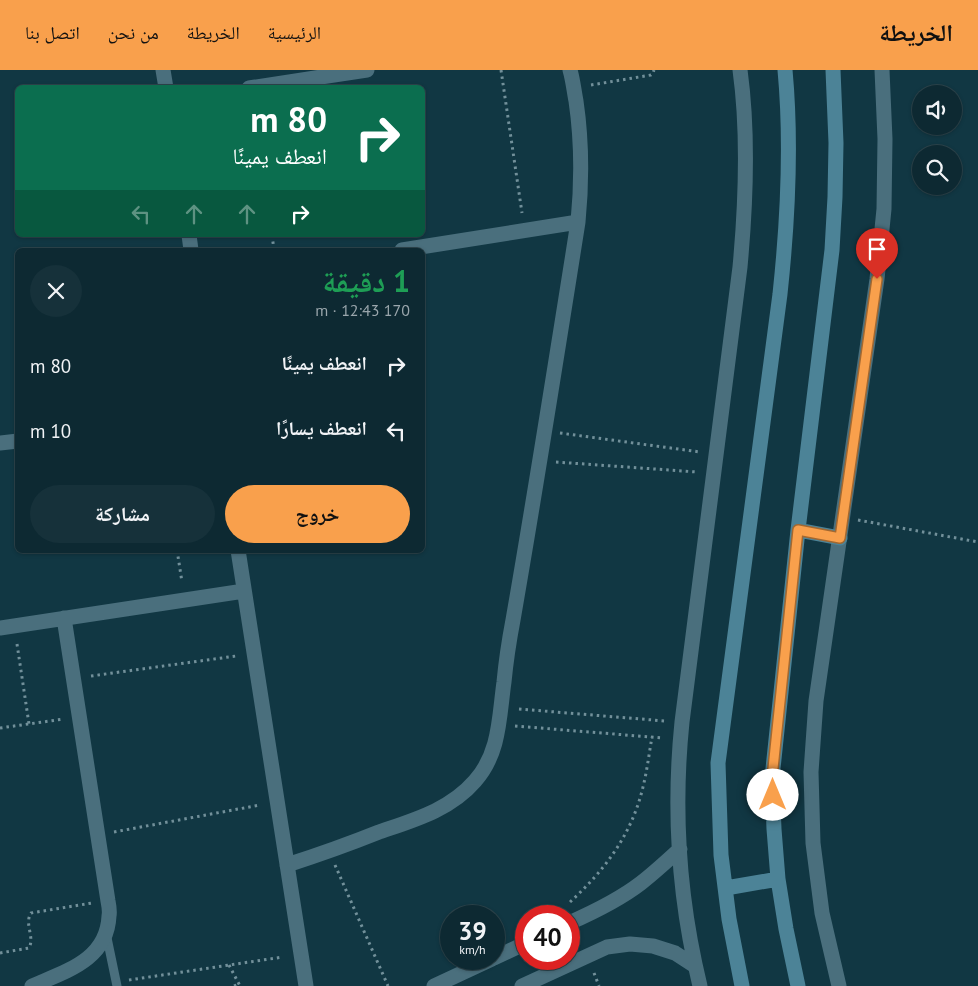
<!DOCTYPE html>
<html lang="ar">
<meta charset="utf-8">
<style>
:root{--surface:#0d2932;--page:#16313a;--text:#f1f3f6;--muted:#9aa6ac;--line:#2d454d;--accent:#f9a04c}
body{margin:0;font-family:"PT Sans","Noto Naskh Arabic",sans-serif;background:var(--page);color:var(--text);direction:rtl;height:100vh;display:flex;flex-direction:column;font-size:19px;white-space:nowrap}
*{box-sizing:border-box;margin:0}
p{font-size:16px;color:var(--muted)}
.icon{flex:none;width:28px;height:28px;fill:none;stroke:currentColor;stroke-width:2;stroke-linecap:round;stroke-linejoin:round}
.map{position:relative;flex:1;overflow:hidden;direction:ltr}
.drawer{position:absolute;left:15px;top:178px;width:410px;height:305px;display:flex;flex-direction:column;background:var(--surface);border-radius:8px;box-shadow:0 1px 4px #0004,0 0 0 1px var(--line);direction:rtl}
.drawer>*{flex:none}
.banner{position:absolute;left:15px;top:15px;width:410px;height:152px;border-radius:8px;box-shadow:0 1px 4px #0004,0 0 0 1px var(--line);direction:rtl;background:#0b6e4f;color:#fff;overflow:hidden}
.tools{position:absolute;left:912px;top:15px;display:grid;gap:10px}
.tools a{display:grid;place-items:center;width:50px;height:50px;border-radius:50%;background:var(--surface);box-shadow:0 1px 4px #0004,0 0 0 1px var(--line);font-size:25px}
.speed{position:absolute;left:440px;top:835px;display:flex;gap:10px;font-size:25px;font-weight:700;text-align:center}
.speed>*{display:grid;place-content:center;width:65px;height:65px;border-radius:50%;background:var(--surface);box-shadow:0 1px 4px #0004,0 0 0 1px var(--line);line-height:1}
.speed small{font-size:12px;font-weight:400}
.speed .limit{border:8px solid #d22;background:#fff;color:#111}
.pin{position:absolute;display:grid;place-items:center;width:42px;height:42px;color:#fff;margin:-51px -21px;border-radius:50% 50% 50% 0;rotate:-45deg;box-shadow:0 0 5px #0007}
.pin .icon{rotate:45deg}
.me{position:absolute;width:55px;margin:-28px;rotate:0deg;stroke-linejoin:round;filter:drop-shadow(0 0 4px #0008)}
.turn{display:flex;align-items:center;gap:18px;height:105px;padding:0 15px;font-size:22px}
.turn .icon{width:65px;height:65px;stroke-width:2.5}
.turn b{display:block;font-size:35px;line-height:42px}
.lanes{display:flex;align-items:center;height:48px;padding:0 15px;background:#0003;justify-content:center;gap:25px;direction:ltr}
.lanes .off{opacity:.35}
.round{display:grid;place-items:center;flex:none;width:52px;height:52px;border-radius:26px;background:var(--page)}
.overview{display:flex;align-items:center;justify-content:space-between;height:85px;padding:0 15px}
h1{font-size:30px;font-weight:700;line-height:38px;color:#1e9e55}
.cta{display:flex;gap:10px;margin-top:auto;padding:10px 15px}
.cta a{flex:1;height:58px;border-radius:30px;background:var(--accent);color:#111;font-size:20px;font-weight:700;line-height:58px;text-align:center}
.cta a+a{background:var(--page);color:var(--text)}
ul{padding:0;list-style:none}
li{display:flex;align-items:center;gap:15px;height:65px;padding:0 15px}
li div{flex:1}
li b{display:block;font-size:19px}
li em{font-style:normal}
header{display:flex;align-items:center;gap:30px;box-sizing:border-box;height:70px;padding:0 25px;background:var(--accent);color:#111}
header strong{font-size:24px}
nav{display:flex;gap:28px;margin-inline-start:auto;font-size:18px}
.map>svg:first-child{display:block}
</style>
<header>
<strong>الخريطة</strong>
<nav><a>الرئيسية</a><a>الخريطة</a><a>من نحن</a><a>اتصل بنا</a></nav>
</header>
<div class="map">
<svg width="978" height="916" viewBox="0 0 978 916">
<rect width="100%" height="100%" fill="#113743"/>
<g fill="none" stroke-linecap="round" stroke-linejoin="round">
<path stroke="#72909a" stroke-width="3" stroke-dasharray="2.5 4" stroke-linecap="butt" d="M501,0L522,143
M591,15L651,5L653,3L654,0
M272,165L274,180
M560,363L700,382
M556,392L697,402
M858,450L978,472
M177,480L182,512
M17,574L29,654
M91,606L236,586
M519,639L665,651
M515,656L663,668
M0,658L64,649
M114,762L260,735
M335,795L388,916
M570,832C605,800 632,764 643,717C647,701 649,684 652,667
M0,883L29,878C35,867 24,854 31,843L92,833
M229,895L240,916
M594,903L599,916
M129,910L283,887
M234,916L239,914"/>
<path stroke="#4a6f7d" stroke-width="9" d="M106,863L117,916"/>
<path stroke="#4a6f7d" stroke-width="15" d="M163,0L166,18
M249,18L367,0
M189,165L191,180
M402,180L578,152
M0,373L18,371
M238,480L306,916
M0,558L244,521
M287,795C318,785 349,774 379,762C414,750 450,740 475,711C500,683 499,647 504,612C506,591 509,571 513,550C536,418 557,285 578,152C582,111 582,72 576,31C574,21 573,10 570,0
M569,853C594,842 619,830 641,813C655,802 667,791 680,779
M494,888L526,873
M32,916C66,901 107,890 109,846C110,841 109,836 108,831L64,548
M434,916L492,889
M522,916L607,877L630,874L653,876L675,883L695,896
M700,916C679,830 673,740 682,652L740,197C746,132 749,65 740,0
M839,916L822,843L813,773L811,702L816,631L877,209L884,139L885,69L882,0"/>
<path stroke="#4c8397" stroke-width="15" d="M798,460L840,468
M726,818L778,809
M742,916L729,849L721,785L718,693L780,224C788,149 792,75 785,0
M798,916L786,859L778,809L774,759L772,708L798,460L832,180L835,127L836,73L833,0"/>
</g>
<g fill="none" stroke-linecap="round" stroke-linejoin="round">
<g stroke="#a26831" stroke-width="12">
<path id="route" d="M773,725L772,708L798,460L840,468L877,209"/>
</g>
<use href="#route" stroke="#f9a04c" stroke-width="9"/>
</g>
</svg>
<div class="tools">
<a><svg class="icon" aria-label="sound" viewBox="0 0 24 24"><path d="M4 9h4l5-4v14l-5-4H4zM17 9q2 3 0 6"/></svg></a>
<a><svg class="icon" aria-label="search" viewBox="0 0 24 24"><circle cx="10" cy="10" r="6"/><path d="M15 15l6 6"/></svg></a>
</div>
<div class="speed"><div>39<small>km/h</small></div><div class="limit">40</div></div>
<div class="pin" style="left:877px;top:209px;background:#d93025"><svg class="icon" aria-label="arrive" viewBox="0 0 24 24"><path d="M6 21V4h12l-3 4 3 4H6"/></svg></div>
<svg class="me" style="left:773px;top:725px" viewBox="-20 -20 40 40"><circle r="19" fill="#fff"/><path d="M0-13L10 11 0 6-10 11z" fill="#f9a04c"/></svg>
<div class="banner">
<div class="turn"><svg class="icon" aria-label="right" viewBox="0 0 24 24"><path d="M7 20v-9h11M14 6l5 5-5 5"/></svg><div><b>80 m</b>انعطف يمينًا</div></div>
<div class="lanes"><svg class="icon off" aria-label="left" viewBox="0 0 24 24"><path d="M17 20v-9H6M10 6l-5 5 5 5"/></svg><svg class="icon off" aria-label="ahead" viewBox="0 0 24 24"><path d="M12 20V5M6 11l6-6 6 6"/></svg><svg class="icon off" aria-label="ahead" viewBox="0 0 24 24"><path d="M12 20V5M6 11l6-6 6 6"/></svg><svg class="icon" aria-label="right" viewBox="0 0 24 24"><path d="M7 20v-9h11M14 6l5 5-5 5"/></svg></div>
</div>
<section class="drawer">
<div class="overview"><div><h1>1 دقيقة</h1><p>170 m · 12:43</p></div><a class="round"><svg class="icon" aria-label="close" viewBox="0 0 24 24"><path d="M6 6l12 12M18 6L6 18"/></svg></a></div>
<ul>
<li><svg class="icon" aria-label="right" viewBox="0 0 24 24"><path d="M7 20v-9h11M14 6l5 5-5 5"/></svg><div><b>انعطف يمينًا</b></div><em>80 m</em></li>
<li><svg class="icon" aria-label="left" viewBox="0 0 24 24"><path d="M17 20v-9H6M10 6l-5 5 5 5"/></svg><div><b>انعطف يسارًا</b></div><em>10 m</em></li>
</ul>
<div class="cta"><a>خروج</a><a>مشاركة</a></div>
</section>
</div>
